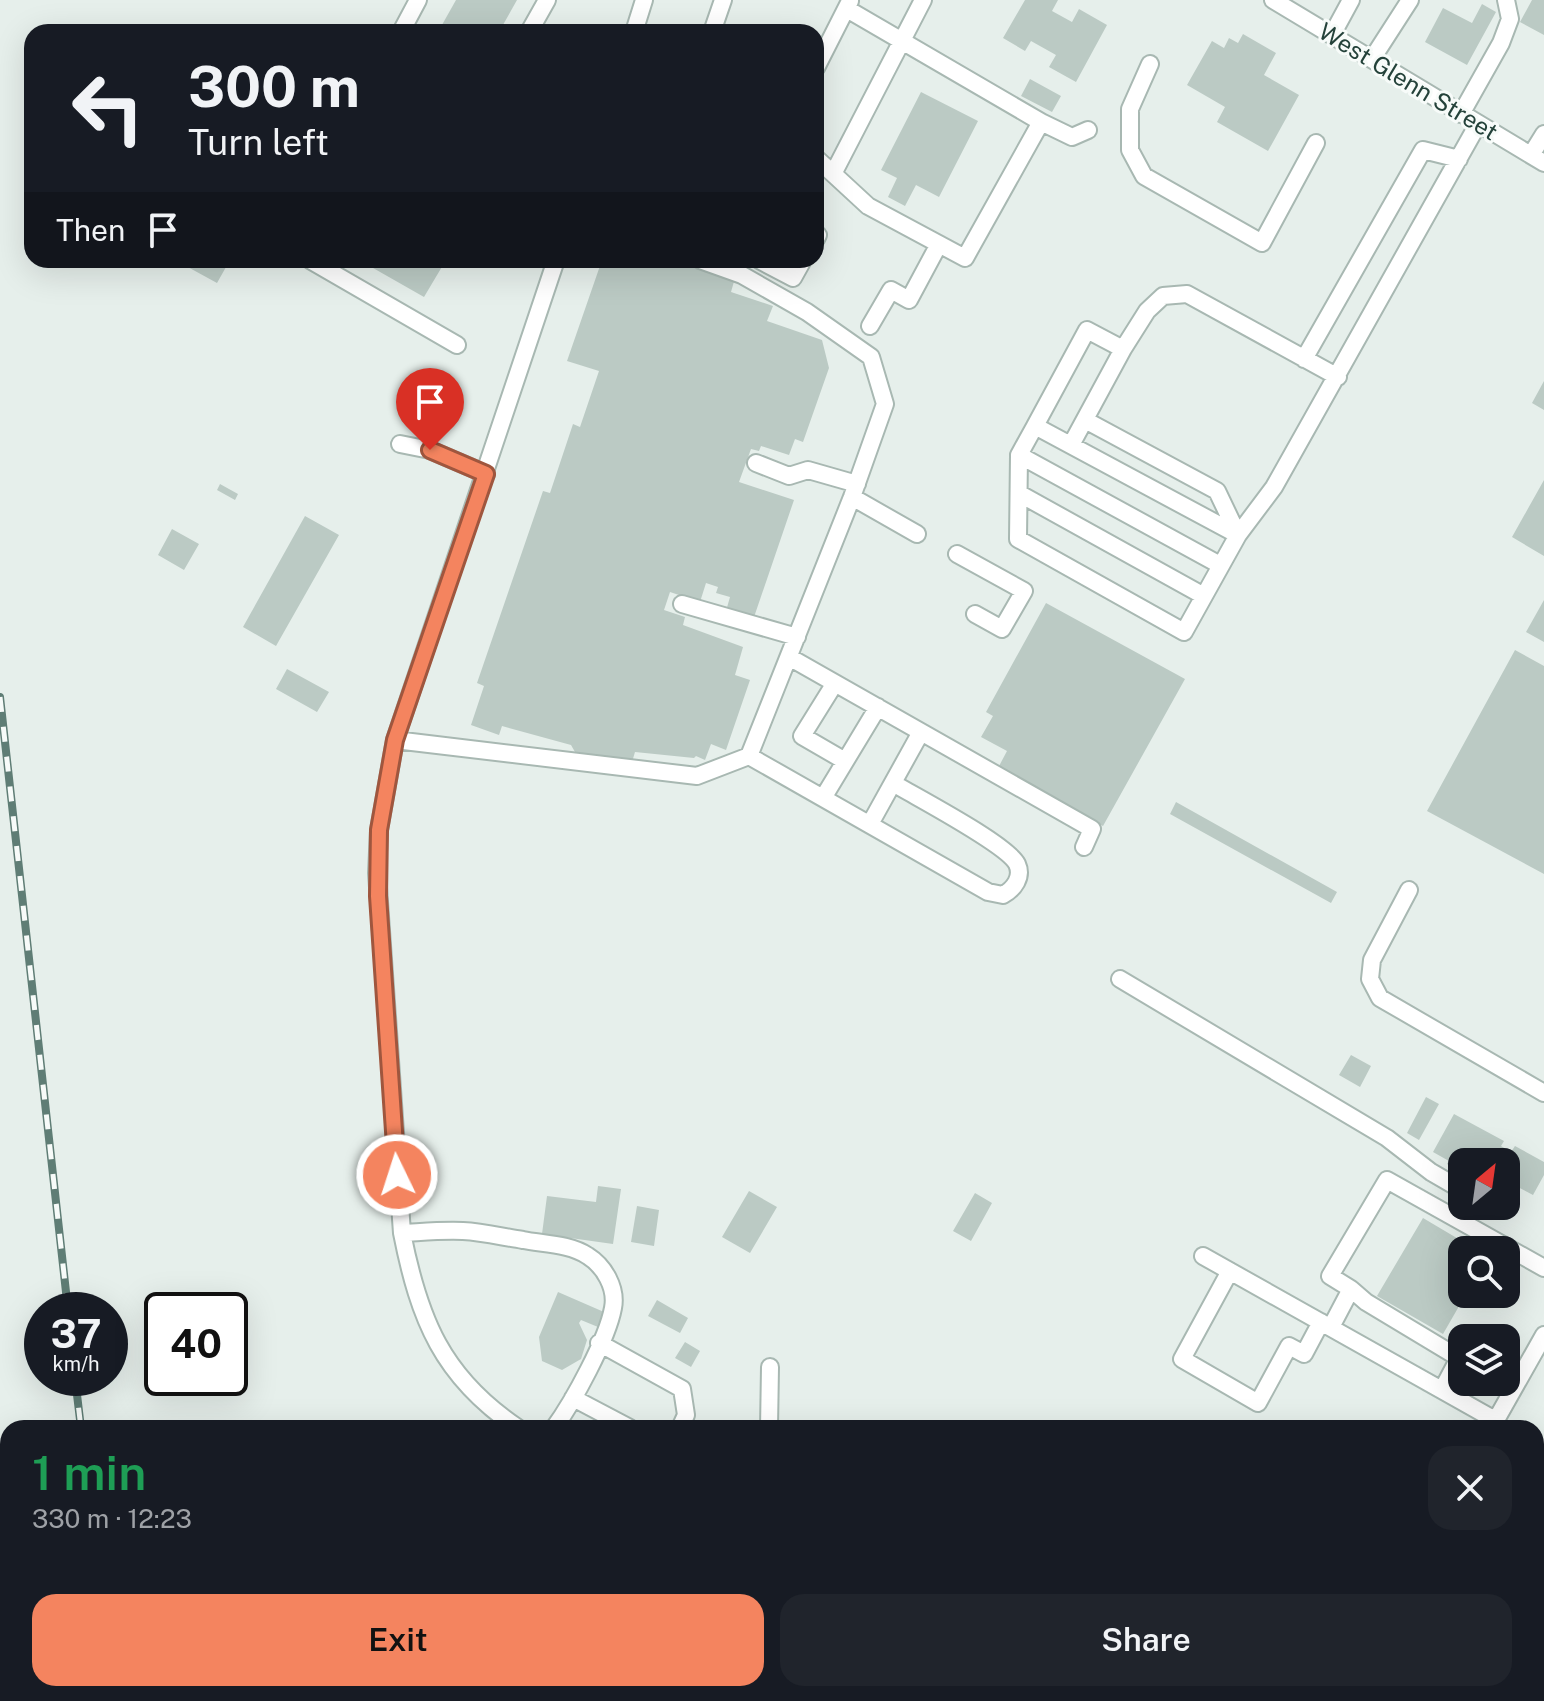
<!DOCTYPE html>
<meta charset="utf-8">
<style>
:root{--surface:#171b24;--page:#20242c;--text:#f1f3f6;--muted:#9ea1a6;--accent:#f4845f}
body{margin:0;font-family:"Public Sans",sans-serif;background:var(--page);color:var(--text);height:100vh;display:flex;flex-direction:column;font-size:30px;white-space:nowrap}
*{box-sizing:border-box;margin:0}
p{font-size:26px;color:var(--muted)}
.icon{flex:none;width:44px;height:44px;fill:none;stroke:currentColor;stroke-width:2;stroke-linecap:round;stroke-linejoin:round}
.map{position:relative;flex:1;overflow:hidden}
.panel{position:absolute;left:0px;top:1420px;width:1544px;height:282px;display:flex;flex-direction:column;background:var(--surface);border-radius:24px 24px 0 0;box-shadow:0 8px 32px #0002}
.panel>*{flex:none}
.hud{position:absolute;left:24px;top:24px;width:800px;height:244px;border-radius:24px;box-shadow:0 8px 32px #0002;background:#171b24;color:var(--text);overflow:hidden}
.needle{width:52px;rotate:29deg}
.tools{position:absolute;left:1448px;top:1148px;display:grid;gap:16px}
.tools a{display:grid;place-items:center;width:72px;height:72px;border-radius:16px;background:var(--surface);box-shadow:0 8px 32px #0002;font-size:40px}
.speed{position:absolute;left:24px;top:1292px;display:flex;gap:16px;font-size:40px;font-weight:700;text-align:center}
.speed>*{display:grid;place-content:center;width:104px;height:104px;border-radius:50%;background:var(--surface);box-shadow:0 8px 32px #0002;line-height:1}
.speed small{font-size:20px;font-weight:400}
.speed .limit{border:4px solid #111;border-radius:12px;background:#fff;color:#111}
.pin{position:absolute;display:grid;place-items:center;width:68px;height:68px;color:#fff;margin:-82px -34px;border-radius:50% 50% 50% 0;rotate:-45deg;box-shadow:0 0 8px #0007}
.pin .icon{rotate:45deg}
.me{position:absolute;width:88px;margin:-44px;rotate:356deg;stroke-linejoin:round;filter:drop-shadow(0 0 6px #0008)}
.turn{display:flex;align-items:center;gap:28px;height:168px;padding:0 32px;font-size:36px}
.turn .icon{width:104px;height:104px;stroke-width:2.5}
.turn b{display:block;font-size:56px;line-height:68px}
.then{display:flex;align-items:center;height:76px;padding:0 32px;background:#0003;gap:16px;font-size:30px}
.round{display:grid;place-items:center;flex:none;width:84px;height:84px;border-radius:24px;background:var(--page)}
.overview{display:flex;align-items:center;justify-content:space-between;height:136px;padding:0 32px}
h1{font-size:48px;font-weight:600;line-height:60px;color:#1e9e55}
.primary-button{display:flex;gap:16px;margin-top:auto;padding:16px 32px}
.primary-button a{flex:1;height:92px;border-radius:24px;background:var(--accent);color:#111;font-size:32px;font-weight:600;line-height:92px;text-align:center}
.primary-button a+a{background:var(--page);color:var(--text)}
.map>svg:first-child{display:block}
</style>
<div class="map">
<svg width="1544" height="1701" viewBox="0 0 1544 1701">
<rect width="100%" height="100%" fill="#e6efeb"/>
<path fill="#bbcac4" d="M456,0H517L499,32H438Z
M1025,0H1058L1052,11L1072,22L1079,9L1107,25L1076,82L1049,67L1056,55L1031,41L1025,51L1003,38Z
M1532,0H1544V35L1520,22Z
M1482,4L1496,12L1467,65L1425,42L1443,8L1472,23Z
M1243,34L1276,53L1264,75L1299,95L1268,151L1217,122L1225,107L1187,85L1212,41L1224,48L1229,38L1238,43Z
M1030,79L1061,96L1052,112L1021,96Z
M921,92L978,121L939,197L916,185L905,206L888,197L897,178L881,170Z
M175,260H230L217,283Z
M359,260H446L424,297Z
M602,260H682L735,278L731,292L773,306L767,321L822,340L829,368L803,442L795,439L789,455L761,446L759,451L751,449L739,482L794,500L753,620L726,611L730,597L716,593L718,587L706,583L700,602L670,592L664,610L685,617L683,625L743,647L735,675L750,680L726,750L711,744L705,760L696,756L694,758L635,752L632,762L583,757L580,753L575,752L571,745L502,726L499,735L471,725L484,686L477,683L543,491L550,493L573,424L580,427L599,371L567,361Z
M1544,381V410L1532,403Z
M1544,480V556L1512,537Z
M220,484L238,494L235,500L217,490Z
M305,516L339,535L276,646L243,627Z
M172,529L199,544L184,570L158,555Z
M1544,600V642L1526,632Z
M1046,603L1185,679L1103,826L998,768L1007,751L981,737L993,716L986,712Z
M1515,650L1544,666V874L1427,811Z
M287,669L329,692L317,712L276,689Z
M1176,802L1337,892L1331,903L1170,814Z
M1351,1055L1371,1066L1360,1087L1339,1075Z
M1426,1097L1439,1104L1419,1140L1407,1133Z
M1454,1114L1504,1141L1501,1146L1511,1152L1515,1146L1544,1162V1175L1533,1195L1514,1185L1513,1187L1506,1183V1162H1462V1173L1447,1164L1449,1161L1433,1152Z
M598,1186L621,1189L613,1244L542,1234L547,1196L596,1202Z
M749,1191L777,1207L750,1253L722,1237Z
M975,1193L992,1203L971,1241L953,1231Z
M637,1206L659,1210L654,1246L631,1242Z
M1423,1218L1477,1250H1462V1294H1466L1443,1334L1377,1296Z
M558,1292L604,1312L598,1327L581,1320L579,1323L587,1340L581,1359L562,1370L542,1361L539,1337Z
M657,1300L688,1318L680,1333L648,1316Z
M685,1342L700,1351L691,1367L675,1358Z
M1536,1464L1544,1468V1497L1536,1492Z
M1536,1676L1544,1681V1687L1538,1699L1529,1694H1536Z
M627,1694H728L724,1701H623Z
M830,1694H926V1701H830Z
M1162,1694H1220L1233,1701H1174Z
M1398,1694H1419L1415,1701H1405L1397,1697Z
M1429,1694H1458L1455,1701H1426Z
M1468,1694H1501L1497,1701H1464Z"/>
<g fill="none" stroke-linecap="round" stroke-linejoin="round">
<g stroke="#a8b8b2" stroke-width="20">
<path id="minor" d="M1273,0L1544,163
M847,9L1041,122
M401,32L418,0
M529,32L547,0
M634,32L644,0
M712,32L723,0
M1332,35L1351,0
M1372,59L1410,0
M1150,64L1130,109V150L1144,176L1262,243L1316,143
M816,68L850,1
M1461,114L1501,43L1510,19L1506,0
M1531,155L1544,134
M816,158L868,206L965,258L1041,122L1072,137L1088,130
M833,174L923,0
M816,239L818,235
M310,260L457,345
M759,260L793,278L803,260
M870,326L891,290L909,300L939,244
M1304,359L1423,150L1459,159
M1338,377L1187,294L1163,296L1147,311L1123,349L1087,330L1035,426L1238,535L1274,487L1478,124
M1035,426L1019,455L1018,539L1184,632L1238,535L1217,491L1085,420
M400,444L430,450L486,474
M1071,445L1123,349
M1019,455L1220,565
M756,463L789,476L808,470L857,484
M1020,494L1204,596
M852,497L917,534
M957,554L1024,591L1002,629L975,614
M682,604L797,637
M789,657L1092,829L1084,847
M835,683L802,736L845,761
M395,740L697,776L749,756L852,497L885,404L871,357L807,312L742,275L700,260
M749,756L988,892L1003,895C1014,889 1023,877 1017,864C1007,844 916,797 893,783
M823,798L878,707
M870,824L921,732
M1409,890L1372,960L1370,979L1380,998L1544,1093
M1120,979L1387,1138L1431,1172L1462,1190
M402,1233C422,1232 443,1230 463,1231C483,1232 503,1237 523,1240C544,1244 570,1244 588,1256C604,1266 617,1288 613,1308C607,1340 573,1402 554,1428
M1203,1256L1495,1420
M1230,1271L1182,1359L1258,1403L1289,1346L1304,1354L1321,1322
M1351,1289L1366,1302L1459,1358L1442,1390
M1331,1327L1351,1289L1330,1276L1387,1180L1544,1268
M599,1343L682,1389L686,1415L680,1428
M573,1398L630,1428
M1492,1427L1544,1335
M518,1428C442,1377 419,1319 402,1233L377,873L379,830L395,740L556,260
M769,1428L770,1367
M1536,1530L1544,1534
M786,1694L787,1701
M1340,1697L1347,1701
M1083,1701L1087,1694"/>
</g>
<g stroke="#c2cac8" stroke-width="24">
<path id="major" d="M0,1458L8,1463
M0,1505L8,1509
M0,1582L8,1568
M337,1694L350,1701
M408,1694L420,1701"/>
</g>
<use href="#minor" stroke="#fff" stroke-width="16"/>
<use href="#major" stroke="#6aa596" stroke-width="20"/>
<g stroke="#5f7d75" stroke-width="8">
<path id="rail" d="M0,697L68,1310
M75,1378L81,1428
M110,1694L111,1701"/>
</g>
<use href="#rail" stroke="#f7fbf9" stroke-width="5" stroke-dasharray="15" stroke-linecap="butt"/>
</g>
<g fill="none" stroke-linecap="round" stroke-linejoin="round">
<g stroke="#9f563e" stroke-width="20">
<path id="route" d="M397,1175L378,896L379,830L395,740L486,474L430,450"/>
</g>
<use href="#route" stroke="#f4845f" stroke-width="14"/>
</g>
<g text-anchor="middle" stroke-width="6" stroke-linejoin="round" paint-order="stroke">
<g font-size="24" fill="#24423a" stroke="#f7fbf9">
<text transform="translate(1408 82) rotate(31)" y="8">West Glenn Street</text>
</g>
</g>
</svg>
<div class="tools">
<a><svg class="needle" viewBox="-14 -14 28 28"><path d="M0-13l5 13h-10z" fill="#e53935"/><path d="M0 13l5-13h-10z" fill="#9ea1a6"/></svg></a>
<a><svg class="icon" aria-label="search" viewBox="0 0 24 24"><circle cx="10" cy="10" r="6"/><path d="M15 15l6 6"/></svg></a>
<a><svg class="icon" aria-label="layers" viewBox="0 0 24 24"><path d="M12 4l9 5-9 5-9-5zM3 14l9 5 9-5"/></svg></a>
</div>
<div class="speed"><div>37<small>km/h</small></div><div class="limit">40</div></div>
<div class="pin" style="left:430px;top:450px;background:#d93025"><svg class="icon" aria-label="arrive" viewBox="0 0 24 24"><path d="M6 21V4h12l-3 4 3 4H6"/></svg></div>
<svg class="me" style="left:397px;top:1175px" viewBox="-20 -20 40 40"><circle r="17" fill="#f4845f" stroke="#fff" stroke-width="3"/><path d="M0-11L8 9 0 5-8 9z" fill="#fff"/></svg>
<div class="hud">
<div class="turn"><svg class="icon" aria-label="left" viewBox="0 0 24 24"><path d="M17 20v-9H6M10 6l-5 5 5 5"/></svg><div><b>300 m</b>Turn left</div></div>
<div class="then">Then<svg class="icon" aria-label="arrive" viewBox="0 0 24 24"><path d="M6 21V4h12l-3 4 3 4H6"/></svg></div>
</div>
<section class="panel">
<div class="overview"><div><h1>1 min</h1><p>330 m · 12:23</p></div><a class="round"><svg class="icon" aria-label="close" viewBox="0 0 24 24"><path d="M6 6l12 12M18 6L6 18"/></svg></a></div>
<div class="primary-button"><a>Exit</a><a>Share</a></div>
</section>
</div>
